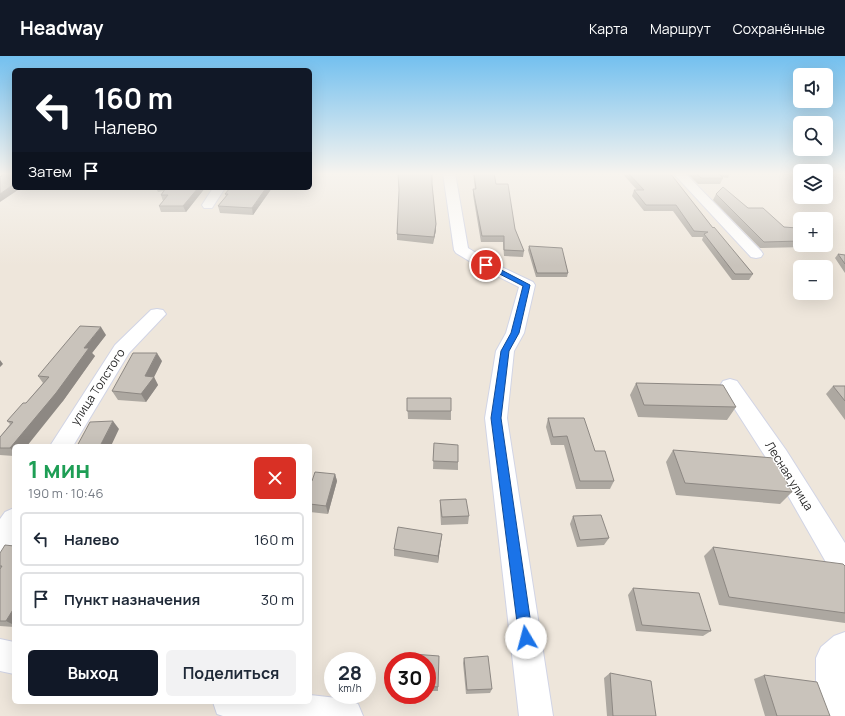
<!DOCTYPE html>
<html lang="ru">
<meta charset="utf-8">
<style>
:root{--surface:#fff;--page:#f2f2f3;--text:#1f2937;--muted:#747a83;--line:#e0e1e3;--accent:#111827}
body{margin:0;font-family:Manrope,sans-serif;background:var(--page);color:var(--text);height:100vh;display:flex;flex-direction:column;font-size:15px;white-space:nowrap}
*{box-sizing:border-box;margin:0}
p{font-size:13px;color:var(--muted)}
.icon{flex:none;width:22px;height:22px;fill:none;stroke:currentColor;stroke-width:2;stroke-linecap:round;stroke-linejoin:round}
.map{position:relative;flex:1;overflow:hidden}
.panel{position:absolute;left:12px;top:388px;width:300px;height:260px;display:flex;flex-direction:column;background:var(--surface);border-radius:6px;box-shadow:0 4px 16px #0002}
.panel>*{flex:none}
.banner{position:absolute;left:12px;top:12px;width:300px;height:122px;border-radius:6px;box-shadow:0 4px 16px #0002;background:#111827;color:#fff;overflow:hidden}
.controls{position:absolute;left:793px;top:12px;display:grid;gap:8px}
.controls a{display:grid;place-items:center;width:40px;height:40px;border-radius:6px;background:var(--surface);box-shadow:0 4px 16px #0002;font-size:20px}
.speed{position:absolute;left:324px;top:596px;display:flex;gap:8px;font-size:20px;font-weight:700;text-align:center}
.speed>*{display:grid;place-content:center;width:52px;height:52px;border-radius:50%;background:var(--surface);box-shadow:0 4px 16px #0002;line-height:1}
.speed small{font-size:10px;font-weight:400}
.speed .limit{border:6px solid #d22;background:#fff;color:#111}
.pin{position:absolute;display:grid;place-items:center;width:34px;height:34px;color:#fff;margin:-17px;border:2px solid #fff;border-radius:50%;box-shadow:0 1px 4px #0007}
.me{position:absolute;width:44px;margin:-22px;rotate:352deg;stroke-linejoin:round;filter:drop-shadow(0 0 3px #0008)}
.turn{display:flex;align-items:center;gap:14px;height:84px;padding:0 16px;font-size:18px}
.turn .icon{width:52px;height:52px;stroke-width:2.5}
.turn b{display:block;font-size:28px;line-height:34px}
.then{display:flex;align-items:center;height:38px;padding:0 16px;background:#0003;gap:8px;font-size:15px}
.round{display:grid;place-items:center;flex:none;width:42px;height:42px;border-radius:6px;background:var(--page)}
.summary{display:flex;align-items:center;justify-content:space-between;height:68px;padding:0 16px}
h1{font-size:24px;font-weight:700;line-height:30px;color:#1e9e55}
.action{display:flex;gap:8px;margin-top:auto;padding:8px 16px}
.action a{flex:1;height:46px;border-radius:6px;background:var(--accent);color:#fff;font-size:16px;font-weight:700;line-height:46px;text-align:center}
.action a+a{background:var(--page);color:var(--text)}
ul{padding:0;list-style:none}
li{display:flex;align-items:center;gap:12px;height:54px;margin:0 8px 6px;padding:0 8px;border:2px solid var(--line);border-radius:6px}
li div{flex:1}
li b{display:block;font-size:15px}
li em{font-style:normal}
header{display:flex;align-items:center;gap:24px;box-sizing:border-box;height:56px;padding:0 20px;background:var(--accent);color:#fff}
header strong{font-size:19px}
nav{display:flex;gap:22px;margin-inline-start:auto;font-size:14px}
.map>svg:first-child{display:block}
</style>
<header>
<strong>Headway</strong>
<nav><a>Карта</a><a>Маршрут</a><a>Сохранённые</a></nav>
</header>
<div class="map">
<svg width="845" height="660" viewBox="0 0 845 660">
<rect width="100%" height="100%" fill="#eee6db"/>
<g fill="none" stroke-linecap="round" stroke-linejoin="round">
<g stroke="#d1d4e5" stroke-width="2">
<path id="minor" d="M443,117H455L468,192L491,206L533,226L535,229L524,277L514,295L507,362L553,660H519L485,362L496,295L506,277L519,231L481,212L456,197L454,194Z
M673,117H685L761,195L763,198L761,201L756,202L751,201Z
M213,132H225L212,152H204L202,149Z
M157,253L163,254L166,258L129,297L73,390H50L115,289L151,254Z
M730,323L737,325L786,394L845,487V526L835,522L770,408L720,330L723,325Z
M14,452V487L9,495L0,499V463L5,456Z
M845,576V660H828L816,628V602L821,591L834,580Z
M0,583L14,586V618L0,615Z
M310,639L346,643L358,648L363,660H223L217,658L213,646H310Z"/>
</g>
<use href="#minor" fill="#fff" fill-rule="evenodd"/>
</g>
<path fill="#ada8a1" d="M473,117H494L496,128L524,195L523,201L504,200L503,186H481L473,139V133H475Z
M622,117H670L713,172L753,218L749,224H732L702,184L703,181H692L673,155H644L632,140L634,134H637Z
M687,117H730L728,122L722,121L723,122L720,128H698Z
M841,117H845V120Z
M432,128L436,168V174L433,188L397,184V178Z
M156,132H205L186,156H161L159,150L163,145L161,139L163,135L158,136Z
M272,132L253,159L220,157L218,150L226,140L225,138Z
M716,138L748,152L784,171L800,175V189H807L805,191L760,192L713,144Z
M529,190L568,217L567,221H536L528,194Z
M838,198L845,199V217L835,202Z
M106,279L92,297L95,300L63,345L14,390V400L0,399V381L10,368L7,365L26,347L43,327L38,320Z
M162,305L154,321L158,329L146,346L118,344L112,335Z
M636,327L736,351L727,364L638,361L630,339Z
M833,330H845V364L826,338Z
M407,342L451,355V364L408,363Z
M548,362L595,395L614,425L610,433H576L564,389H551L546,371Z
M434,387L458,406V414L433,413Z
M673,394L792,436L780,448L676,439L666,406Z
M335,418L337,425L328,458L310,456V424L312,425Z
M440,444L469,460L468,468L441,469L440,451Z
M573,460L609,482L604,489L577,491L570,468Z
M442,478L438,507L394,500V493Z
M14,490V571L0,570V497Z
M713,491L845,510V567L719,549L704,500Z
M633,532L711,575L703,580L636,575L628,539Z
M464,602L492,633L490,637L466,638L463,607Z
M427,605L438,631V635H427Z
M610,617L656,660H607L604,622Z
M764,619L830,660H765L754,623Z"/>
<path fill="#8d8883" d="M14,128V132H21L0,146V138Z
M198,132H205L186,156L183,150Z
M266,132H272L253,159L252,152Z
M436,168V174L433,188L434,181Z
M101,271L106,279L92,297L95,300L63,345L27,390H14V396L10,392L84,292Z
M157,297L162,305L154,321L158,329L146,346L141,338L145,320Z
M0,304L3,308L0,311Z
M113,365L119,373L111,390H100Z
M335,418L337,425L328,458L326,450Z
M442,478L441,485L438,507V500Z
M14,552V569L6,565Z"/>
<path fill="#c9c3bb" stroke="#8d8883" d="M5,117H14V128L0,138V121Z
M398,117H432V128L436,168L434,181L397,178L399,134Z
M474,117H494L496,128H508L515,173L524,195L504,194V180H482L473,133H476Z
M628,117H670L713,172L714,171L753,218H735L704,178L708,176L694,175L676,149H646L634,134H644Z
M696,117H718L723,122H701Z
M723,131L748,152H763L784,171L797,172L800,175V185L764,186L716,138Z
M166,132H198L183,150H159L168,139H161Z
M230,132H266L252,152L218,150L228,138H225Z
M529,190L562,192L568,217H537Z
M838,198L845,199V208Z
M80,270L101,271L84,292H89L56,337L10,392H0V381L13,366L7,365L23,347H26L49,321L38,320Z
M133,297H157L145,320L154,321L141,338L112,335Z
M636,327L723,329L736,351L644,349Z
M833,330H845V345Z
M407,342H451V355H407Z
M548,362H584L595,395H605L614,425H580L567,380L553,381Z
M113,365L100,390H77L90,366Z
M434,387L458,389V406L433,405Z
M673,394L774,402L792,436L685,427Z
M315,416L335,418L326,450L310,448V424L312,425Z
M466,443L469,460L442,461L440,444Z
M601,459L609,482L580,484L573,460Z
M398,471L442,478L438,500L394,493Z
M5,489L14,490V552L6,565H0V513L2,510H0V497Z
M713,491L843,508L845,510V557L729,541Z
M633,532L699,537L711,575L642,569Z
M413,598L439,600L438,631L427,630V605H413Z
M488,600L492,633L467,634L464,602Z
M610,617L651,625L656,660H613Z
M764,619L817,626L830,660H777Z"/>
<linearGradient id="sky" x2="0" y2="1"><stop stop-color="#73c0ef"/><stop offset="0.56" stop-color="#f7f4ef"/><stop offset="1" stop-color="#f7f4ef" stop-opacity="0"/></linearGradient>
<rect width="845" height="210" fill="url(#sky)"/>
<path fill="#1a73e8" stroke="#114b97" d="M484,207H488L530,229L519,277L509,295L501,362L533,582L531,586L526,588L521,586L519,582L491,362L501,295L511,277L523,230L484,210Z"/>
<g text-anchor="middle" stroke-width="3" stroke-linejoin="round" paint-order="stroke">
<g font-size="12" fill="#2b2b2b" stroke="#fff">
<text transform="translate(98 331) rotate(-57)" y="4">улица Толстого</text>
<text transform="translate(789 420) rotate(58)" y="4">Лесная улица</text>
</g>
</g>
</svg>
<div class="controls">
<a><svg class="icon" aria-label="sound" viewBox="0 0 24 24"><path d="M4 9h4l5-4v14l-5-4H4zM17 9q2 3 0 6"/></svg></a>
<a><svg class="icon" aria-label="search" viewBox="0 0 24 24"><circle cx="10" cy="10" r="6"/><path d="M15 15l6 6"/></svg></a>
<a><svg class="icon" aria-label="layers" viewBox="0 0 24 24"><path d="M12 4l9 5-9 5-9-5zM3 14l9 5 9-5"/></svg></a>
<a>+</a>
<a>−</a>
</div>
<div class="speed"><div>28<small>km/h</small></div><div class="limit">30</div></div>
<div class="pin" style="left:486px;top:209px;background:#d93025"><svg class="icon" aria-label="arrive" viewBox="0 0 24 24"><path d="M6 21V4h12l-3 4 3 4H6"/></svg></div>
<svg class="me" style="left:526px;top:582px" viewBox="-20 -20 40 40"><circle r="19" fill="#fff"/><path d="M0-13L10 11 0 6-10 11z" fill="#1a73e8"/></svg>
<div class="banner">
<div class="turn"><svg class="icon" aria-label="left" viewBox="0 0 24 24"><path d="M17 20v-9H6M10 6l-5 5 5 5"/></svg><div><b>160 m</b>Налево</div></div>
<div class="then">Затем<svg class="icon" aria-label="arrive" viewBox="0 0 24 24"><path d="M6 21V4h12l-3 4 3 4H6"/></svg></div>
</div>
<section class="panel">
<div class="summary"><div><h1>1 мин</h1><p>190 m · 10:46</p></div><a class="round" style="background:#d93025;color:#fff"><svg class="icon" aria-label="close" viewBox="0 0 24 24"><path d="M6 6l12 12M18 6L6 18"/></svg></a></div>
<ul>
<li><svg class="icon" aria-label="left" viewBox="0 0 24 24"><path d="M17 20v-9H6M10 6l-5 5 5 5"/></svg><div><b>Налево</b></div><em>160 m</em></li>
<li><svg class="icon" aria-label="arrive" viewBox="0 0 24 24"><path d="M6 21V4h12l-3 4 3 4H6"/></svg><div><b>Пункт назначения</b></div><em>30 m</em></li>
</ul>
<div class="action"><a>Выход</a><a>Поделиться</a></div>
</section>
</div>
